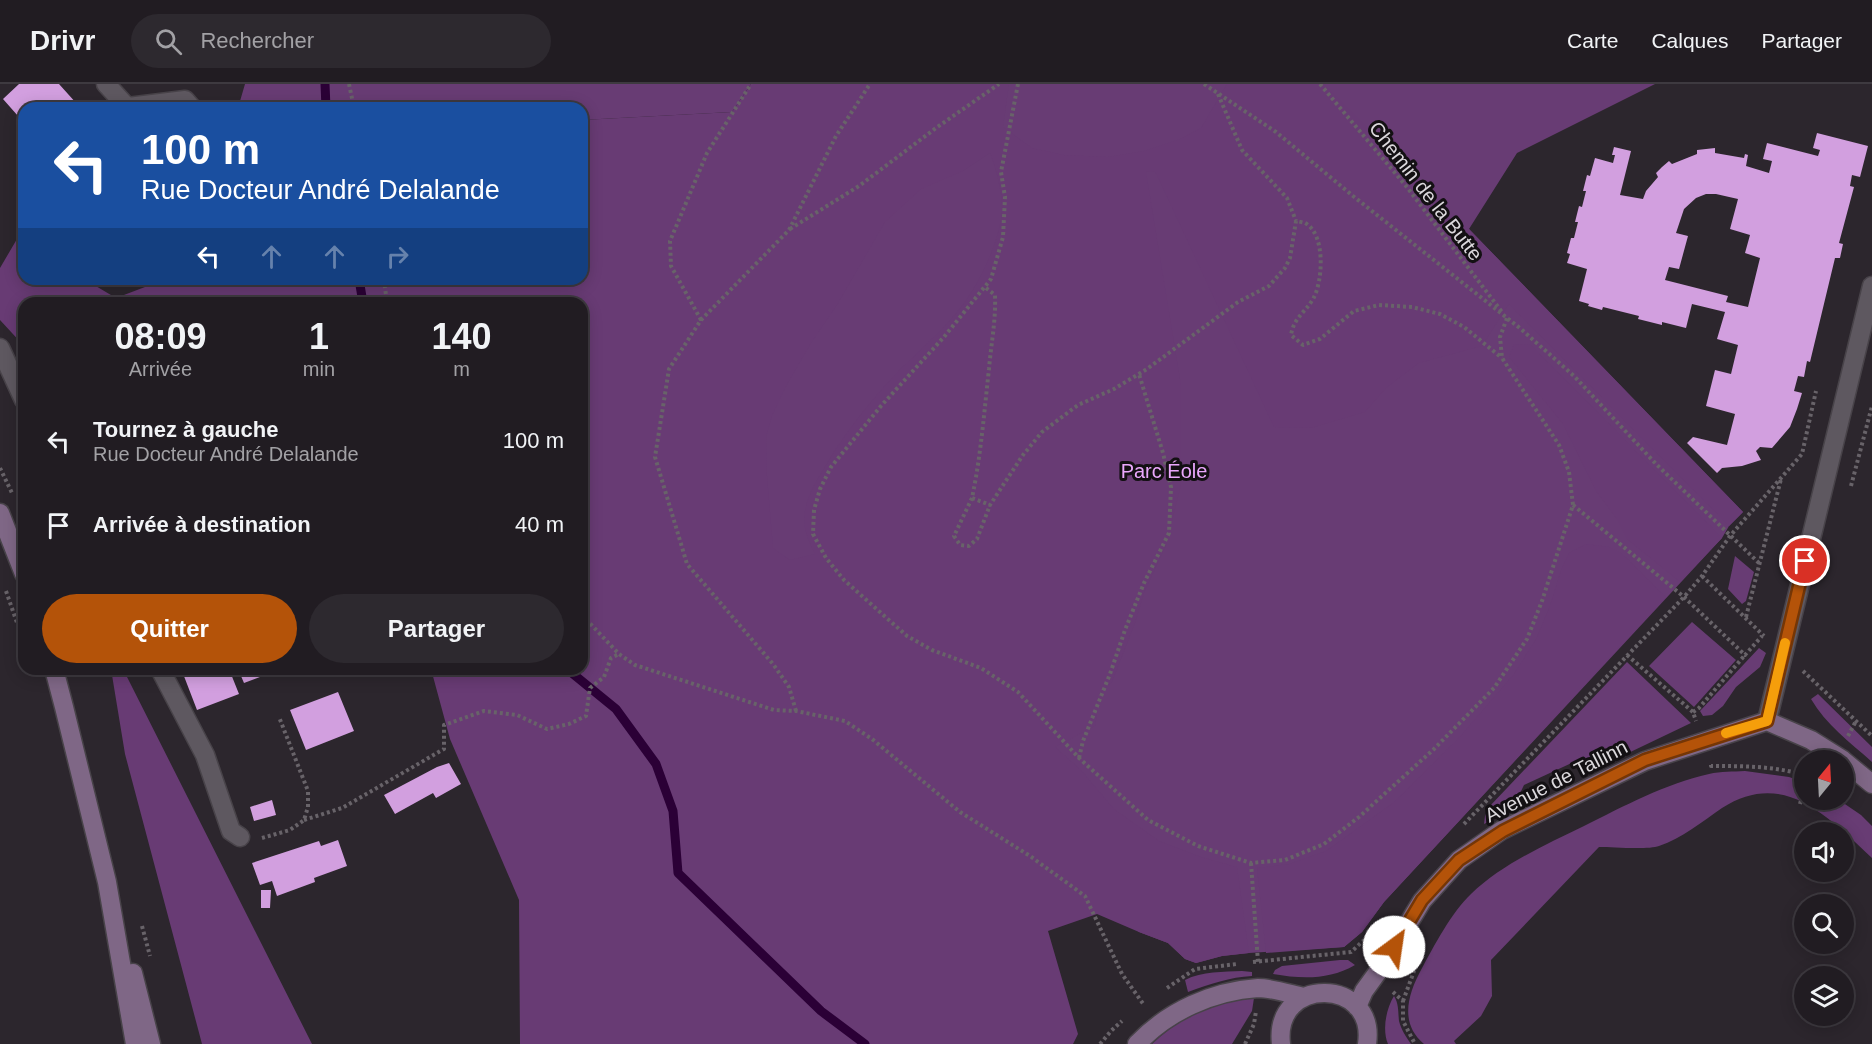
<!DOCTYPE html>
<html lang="fr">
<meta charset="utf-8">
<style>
:root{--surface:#211c22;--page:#2d292f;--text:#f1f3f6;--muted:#a2a1a5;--line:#3e3a40;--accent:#b45309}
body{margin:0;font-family:Arial,sans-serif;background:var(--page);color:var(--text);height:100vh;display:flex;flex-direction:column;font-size:22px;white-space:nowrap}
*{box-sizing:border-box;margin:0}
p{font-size:20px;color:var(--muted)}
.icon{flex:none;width:33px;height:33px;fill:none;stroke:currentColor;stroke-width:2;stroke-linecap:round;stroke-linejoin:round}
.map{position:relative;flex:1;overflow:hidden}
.sheet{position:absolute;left:18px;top:213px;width:570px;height:378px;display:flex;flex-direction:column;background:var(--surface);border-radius:18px;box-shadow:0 3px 15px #0003,0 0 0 2px var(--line)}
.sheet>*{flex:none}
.hud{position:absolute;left:18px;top:18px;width:570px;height:183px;border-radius:18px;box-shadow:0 3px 15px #0003,0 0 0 2px var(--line);background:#1a4fa0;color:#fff;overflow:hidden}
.needle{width:39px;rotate:18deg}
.controls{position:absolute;left:1794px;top:666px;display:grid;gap:12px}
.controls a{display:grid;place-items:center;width:60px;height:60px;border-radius:50%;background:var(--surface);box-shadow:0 3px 15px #0003,0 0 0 2px var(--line);font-size:30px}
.pin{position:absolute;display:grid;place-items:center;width:51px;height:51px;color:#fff;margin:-26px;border:3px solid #fff;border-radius:50%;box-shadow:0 2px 6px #0007}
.me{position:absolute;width:66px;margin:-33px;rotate:31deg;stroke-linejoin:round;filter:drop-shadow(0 0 4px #0008)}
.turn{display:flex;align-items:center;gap:21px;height:126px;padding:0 24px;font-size:27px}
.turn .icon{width:78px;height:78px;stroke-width:2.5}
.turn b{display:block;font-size:42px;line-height:51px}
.lanes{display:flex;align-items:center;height:57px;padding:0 24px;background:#0003;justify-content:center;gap:30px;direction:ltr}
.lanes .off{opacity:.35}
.eta{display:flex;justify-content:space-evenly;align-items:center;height:102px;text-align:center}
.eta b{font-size:36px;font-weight:800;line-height:42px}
.primary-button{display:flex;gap:12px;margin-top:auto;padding:12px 24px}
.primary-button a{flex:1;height:69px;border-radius:36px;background:var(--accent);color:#fff;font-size:24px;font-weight:800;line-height:69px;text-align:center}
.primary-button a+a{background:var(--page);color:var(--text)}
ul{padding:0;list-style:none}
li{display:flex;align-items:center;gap:18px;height:84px;padding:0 24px}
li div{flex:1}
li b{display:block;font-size:22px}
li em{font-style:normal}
header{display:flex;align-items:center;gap:36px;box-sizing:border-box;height:84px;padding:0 30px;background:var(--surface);border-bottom:2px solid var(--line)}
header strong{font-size:28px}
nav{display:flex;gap:33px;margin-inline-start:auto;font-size:21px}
.search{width:420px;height:54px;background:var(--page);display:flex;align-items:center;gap:15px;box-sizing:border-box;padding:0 21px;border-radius:33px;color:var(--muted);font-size:22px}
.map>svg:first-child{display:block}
</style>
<header>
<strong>Drivr</strong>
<div class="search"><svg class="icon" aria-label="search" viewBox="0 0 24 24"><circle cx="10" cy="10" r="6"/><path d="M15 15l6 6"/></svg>Rechercher</div>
<nav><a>Carte</a><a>Calques</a><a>Partager</a></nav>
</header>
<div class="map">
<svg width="1872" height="960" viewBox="0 0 1872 960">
<rect width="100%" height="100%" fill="#2c262d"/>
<path fill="#683c74" d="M245,0H751L732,28L582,36V24H238Z
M908,0H1655L1517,69L1469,145L1743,428L1729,442L1722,454L1384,818L1362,848L1344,863L1249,869L1222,872L1196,879L1185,875L1168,859L1139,848L723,525L728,183Z
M1735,472L1754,488L1746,517L1742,520L1728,505Z
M1692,538L1736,576L1694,623L1649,582Z
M1759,564L1766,569L1760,583L1736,603L1723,622L1712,631L1703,632L1700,627Z
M1627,578L1691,639L1597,684L1576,677L1524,701L1512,726L1484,740L1485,732L1489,723Z
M1818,610L1872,663V678C1850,658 1826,641 1811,615Z
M1745,687L1789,693L1804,698V716H1839L1861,731L1872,742V774C1828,733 1784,684 1722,724C1702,738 1682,754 1659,762C1648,766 1612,763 1599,763L1491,876L1492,912L1481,932L1454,957L1456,960H1424C1399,939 1408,910 1421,886C1434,862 1451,829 1471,810C1502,780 1545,761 1584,742C1624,722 1665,700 1709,690C1721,687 1733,688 1745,687Z
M1340,876H1348L1355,881C1329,896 1302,895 1273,890L1275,886L1282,882Z
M1242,887L1252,888V892C1230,893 1210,900 1188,908L1185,896C1202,887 1224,888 1242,887Z
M1394,912C1399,920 1398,928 1399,937C1401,945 1406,953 1411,960H1388C1382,946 1386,925 1394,912Z
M1254,914L1252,927L1232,960H1152C1171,942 1195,926 1221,919C1231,917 1243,916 1254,914Z"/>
<path fill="#683b74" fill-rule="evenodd" d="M751,0H1009L1003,43L1032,64L1064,71L1108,73L1144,67L1180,55L1201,44L1227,0H1324L1469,145L1743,428L1729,442L1509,220L1482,262L1419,279L1386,304L1365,328L1311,344L1274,343L1155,87L1146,88L1181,301V401L1166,461L1144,509L1135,539L1112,598L1097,612L1098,623L1095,642L1055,663L1080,685L1114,725L1159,757L1201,773L1237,783L1249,869L1222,872L1196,879L1185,875L1168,859L1139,848L1097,830L1048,847L1078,950L1073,960H520L519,816L450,655L431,585H582V219H24V262L0,236V184L17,155L24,159V195H84L116,214L166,195H582V36L732,28ZM990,69C997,88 1005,116 1001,136C996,161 985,186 972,207C952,240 921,264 895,291C871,316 843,352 826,381C817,396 808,410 805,427C802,443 808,456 815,470L790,476L773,464L767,392L766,353L772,332L785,304L811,259L837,221L885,138L921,105L963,87Z
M1514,260L1531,261L1722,454L1680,498L1627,455L1617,435L1596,407L1563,340L1509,273Z
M1586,460L1609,463L1621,469L1666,513L1384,818L1362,848L1344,863L1266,869L1257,784L1289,780L1326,767L1393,719L1457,656L1514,590L1536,555L1550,522L1561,486L1569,469Z
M111,585H123L312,960H202L125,670Z"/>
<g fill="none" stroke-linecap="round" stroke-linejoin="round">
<path stroke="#2b0036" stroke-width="9" d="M325,0L326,24
M359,195L363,219
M567,585L616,625L656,680L673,727L678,789L821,927L865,960"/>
</g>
<path fill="#d29fdf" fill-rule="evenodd" d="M19,0H59L77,20L73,24H24V26L18,32L3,15Z
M1817,49L1868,62L1860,93L1852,91L1850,102L1854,103L1839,159L1843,160L1840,174H1835L1810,278L1807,277L1804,293L1798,292L1794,307L1802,309L1797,325L1790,343L1772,364L1760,363L1756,367L1761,376L1742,382L1722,384L1717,389L1687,359L1693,353L1727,361L1735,330L1706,322L1715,286L1731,290L1738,261L1717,255L1725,228L1692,220L1686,244L1662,238V241L1638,235L1639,232L1603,223L1602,226L1588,222L1589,220L1579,217L1587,185L1567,179L1570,170L1567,169L1571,154H1574L1578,138H1575L1579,122L1582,123L1586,107H1583L1587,91L1590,92L1595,74L1613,79L1615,71H1612L1614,63L1631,67L1620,111L1643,115L1646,107L1658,93L1656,89L1662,83L1669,77L1672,80L1697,70V66L1715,64V69L1744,74L1745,70L1748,71L1746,82L1769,89L1772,77L1763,75L1767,59L1818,72L1820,66L1813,64ZM1706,110H1716L1738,115L1730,145L1750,151L1745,169L1760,174L1748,223L1726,218L1728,212L1665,196L1669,183L1679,185L1688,152L1676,149L1684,125L1696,114Z
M188,585H229L239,610L197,626L182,587Z
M238,585H281L244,599Z
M338,608L354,647L306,666L290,626Z
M449,679L461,700L436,714L433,709L395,730L384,711L437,683Z
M272,716L276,731L254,737L250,723Z
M338,756L347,782L314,794L315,798L277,812L272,797L260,801L252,779L319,757L321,762Z
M261,806H271L270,824H261Z"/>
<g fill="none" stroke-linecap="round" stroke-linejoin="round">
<g stroke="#484349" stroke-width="21">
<path id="street" d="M106,0L128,24
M128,23L185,16L192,24
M0,264L24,316
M160,585L205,671L231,747L240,753
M1767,637L1872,202"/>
</g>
<g stroke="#484349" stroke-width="21">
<path id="secondary" d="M0,429L24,490
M54,585L64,623L107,798L135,960
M1844,677L1872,700
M133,889L151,960
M1357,923L1364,907L1385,878L1422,817L1459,776L1502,746L1645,677L1767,637L1811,656L1843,676
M1137,960C1168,927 1213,907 1258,904C1272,904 1290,910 1304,913
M1281,960C1273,891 1377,893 1367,960"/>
</g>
<path stroke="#686369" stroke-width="4" stroke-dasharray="3 3" stroke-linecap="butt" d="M349,0L354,24
M1018,0L1001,88L1005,113L1003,153L991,195L944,253L881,322L831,383L820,405L814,426L813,450L826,474L844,496L907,552L932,566L981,584L1018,608L1079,674L1148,736L1198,762L1251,779L1285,776L1324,760L1359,733L1434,665L1494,604L1527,555L1542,517L1573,421L1569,388L1559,361L1502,274L1500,253L1507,234
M1204,0L1276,48L1353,112L1521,245L1574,292L1656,380L1760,480
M1320,0L1406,102L1502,228
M1218,10L1242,66L1287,114L1296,137
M790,145L859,102L936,44L999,0
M384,195L387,219
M986,204L995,211C996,237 991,260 989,285C984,329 981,371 972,414L990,421L1023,371L1042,348L1078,321L1114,305L1147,285L1238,218L1269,202L1285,184L1290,174L1296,137C1297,137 1305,139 1305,139C1326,150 1323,198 1313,215C1305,229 1294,233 1291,251L1303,261L1320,255L1354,227L1379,221L1412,223L1440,230L1464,243L1502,274
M701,236L671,182L670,157L707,69L751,0
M0,384L12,409
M1851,402L1872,322
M972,414L954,452L960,461L969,462L977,455L990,421
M1573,421L1684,513L1745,571L1762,552
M1702,492L1764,552
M6,507L24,559
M582,531L619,570L635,581L774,626L796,627L845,637L872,655L960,728L1030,772L1085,812L1122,890L1144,921
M1746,533L1781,395
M1627,571L1693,628L1696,637
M1803,587L1872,652
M796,627L789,603L773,580L687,480L655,373L669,285L701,236L789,146L836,52L870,0
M1693,628L1699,624L1745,571
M1848,652L1856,637
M1079,674L1083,657L1110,590L1125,546L1144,499L1169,449L1171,403L1163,369L1139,290
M1711,681V682C1743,682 1774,682 1804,691
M1800,720L1804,705
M304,736L342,724L444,665V641L484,627L517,631L547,645L569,640L586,632L590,604L604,593L611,574L619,570
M1464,740L1684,513L1702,492L1730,452L1802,370L1816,307
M262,754L290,746L304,736L308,723V707L279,633
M1251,779L1258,878
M142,842L150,872
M1253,878L1351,868L1373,848
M1167,904L1195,885L1237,880
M1393,908L1403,917V937L1415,960
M1403,917L1420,871
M1100,960L1111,947L1122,937
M1245,960L1254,940L1256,927"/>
<use href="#street" stroke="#5e5860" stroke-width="18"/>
<use href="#secondary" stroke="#7f6786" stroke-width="18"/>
</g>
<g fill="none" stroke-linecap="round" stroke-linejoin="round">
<g stroke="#753606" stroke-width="15">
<path id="route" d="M1394,863L1422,816L1459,776L1503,747L1645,676L1767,637L1805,477"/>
</g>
<use href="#route" stroke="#b45309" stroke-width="10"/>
<path stroke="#f59e0b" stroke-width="10" d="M1726,649L1767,637L1785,559"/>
</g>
<g text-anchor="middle" stroke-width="6" stroke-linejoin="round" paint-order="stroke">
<g font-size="20" fill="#dbd8dc" stroke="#131013">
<text transform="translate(1426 107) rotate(52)" y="7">Chemin de la Butte</text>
<text transform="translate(1556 697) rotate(-27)" y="7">Avenue de Tallinn</text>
</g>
<g font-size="20" fill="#eaa7fc" stroke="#131013">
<text x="1164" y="394">Parc Éole</text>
</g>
</g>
</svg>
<div class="controls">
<a><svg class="needle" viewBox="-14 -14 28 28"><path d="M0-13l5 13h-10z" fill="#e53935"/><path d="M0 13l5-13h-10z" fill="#a2a1a5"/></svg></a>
<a><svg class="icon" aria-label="sound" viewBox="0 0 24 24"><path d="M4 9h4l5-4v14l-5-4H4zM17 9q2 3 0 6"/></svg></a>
<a><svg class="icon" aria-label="search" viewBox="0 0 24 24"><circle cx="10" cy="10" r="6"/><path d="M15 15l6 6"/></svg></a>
<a><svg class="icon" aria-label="layers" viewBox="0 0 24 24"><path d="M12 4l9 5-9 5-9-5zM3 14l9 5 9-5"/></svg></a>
</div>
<div class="pin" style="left:1805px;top:477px;background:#d93025"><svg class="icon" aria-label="arrive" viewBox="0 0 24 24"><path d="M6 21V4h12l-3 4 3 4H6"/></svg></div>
<svg class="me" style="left:1394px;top:863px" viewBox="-20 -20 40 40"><circle r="19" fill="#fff"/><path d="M0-13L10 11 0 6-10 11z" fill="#b45309"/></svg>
<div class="hud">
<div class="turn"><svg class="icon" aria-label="left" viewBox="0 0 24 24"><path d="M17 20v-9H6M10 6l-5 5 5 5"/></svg><div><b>100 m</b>Rue Docteur André Delalande</div></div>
<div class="lanes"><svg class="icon" aria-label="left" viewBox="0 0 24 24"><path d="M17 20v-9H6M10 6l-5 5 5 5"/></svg><svg class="icon off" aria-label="ahead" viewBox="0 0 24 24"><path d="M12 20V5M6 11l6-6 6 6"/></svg><svg class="icon off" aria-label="ahead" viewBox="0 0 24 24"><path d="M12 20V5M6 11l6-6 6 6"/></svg><svg class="icon off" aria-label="right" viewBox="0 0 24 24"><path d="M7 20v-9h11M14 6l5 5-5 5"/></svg></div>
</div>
<section class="sheet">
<div class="eta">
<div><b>08:09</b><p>Arrivée</p></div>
<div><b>1</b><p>min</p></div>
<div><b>140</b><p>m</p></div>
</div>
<ul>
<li><svg class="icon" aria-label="left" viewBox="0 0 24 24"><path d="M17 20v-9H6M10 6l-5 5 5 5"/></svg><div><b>Tournez à gauche</b><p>Rue Docteur André Delalande</p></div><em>100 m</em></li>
<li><svg class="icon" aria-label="arrive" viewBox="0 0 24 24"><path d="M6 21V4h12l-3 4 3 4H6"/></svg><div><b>Arrivée à destination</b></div><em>40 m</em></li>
</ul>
<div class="primary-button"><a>Quitter</a><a>Partager</a></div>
</section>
</div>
